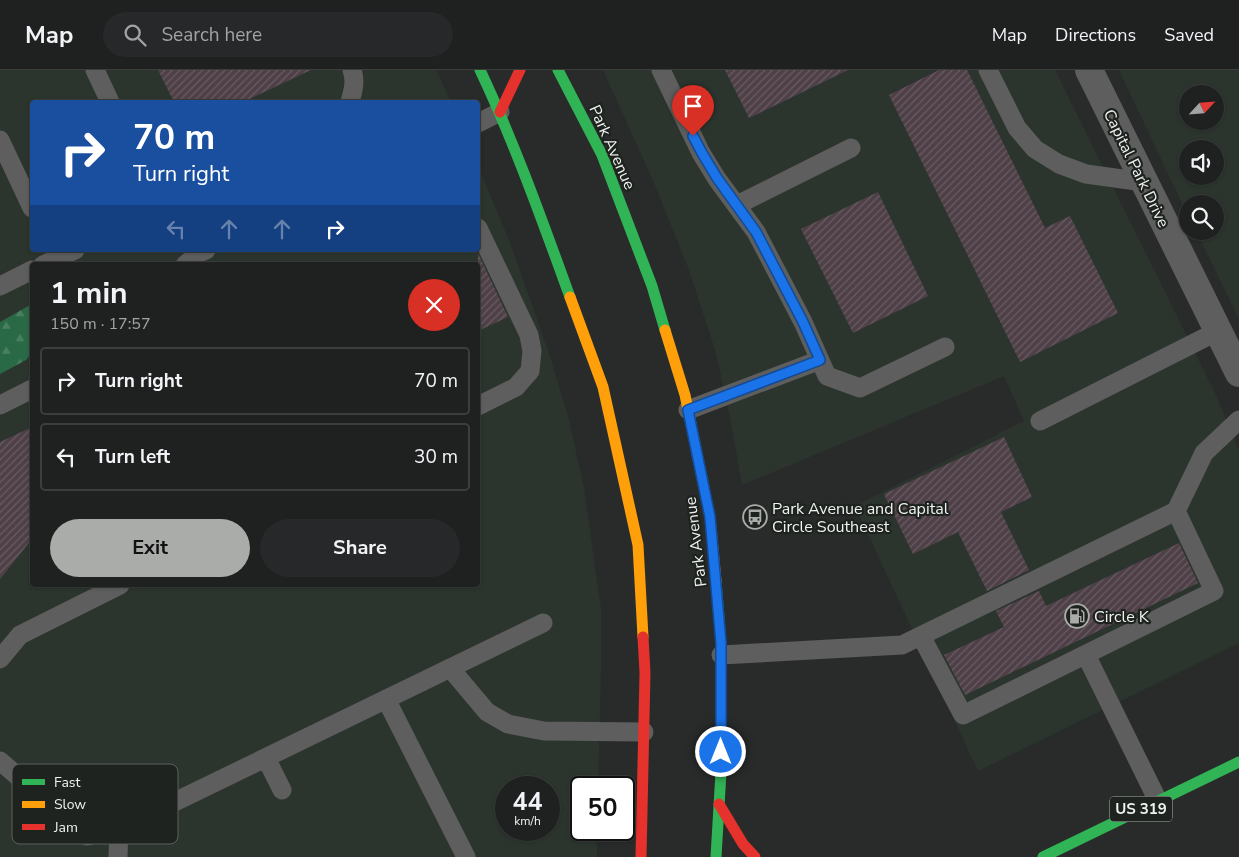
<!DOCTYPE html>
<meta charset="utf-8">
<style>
:root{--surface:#1f2020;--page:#272829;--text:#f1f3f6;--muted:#a1a3a5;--line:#3c3e3e;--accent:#aaacaa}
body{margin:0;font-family:"Nunito Sans",sans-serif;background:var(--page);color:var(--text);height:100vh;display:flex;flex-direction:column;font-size:19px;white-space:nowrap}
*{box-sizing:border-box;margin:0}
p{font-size:16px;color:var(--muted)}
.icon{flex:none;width:28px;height:28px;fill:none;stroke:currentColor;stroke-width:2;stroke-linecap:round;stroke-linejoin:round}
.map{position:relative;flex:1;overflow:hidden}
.panel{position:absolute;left:30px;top:192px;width:450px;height:325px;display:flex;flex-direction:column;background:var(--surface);border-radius:5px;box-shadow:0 1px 4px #0004,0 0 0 1px var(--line)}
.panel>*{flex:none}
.top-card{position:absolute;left:30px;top:30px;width:450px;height:152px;border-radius:5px;box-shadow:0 1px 4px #0004,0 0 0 1px var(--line);background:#1a4fa0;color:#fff;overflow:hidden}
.needle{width:32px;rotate:64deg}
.fabs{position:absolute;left:1179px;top:15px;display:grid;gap:10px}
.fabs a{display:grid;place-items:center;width:45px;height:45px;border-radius:50%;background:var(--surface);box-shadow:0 1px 4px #0004,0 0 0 1px var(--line);font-size:25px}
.speed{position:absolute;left:495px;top:706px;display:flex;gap:10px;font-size:25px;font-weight:700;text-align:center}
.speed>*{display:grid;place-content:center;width:65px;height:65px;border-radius:50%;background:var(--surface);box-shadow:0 1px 4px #0004,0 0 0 1px var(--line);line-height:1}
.speed small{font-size:12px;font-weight:400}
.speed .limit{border:2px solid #111;border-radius:8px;background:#fff;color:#111}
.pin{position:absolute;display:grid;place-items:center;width:42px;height:42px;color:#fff;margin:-51px -21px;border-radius:50% 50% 50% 0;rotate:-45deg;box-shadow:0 0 5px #0007}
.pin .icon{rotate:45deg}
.me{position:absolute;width:55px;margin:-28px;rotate:0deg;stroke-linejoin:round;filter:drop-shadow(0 0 4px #0008)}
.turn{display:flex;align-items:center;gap:18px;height:105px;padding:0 20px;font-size:22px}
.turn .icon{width:65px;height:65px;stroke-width:2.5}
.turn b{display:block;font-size:35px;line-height:42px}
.lanes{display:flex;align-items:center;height:48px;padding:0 20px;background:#0003;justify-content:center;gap:25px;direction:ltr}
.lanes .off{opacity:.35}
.round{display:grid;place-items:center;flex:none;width:52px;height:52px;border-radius:26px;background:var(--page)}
.head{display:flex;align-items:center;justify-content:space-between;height:85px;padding:0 20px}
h1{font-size:30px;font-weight:700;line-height:38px}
.primary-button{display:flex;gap:10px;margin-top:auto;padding:10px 20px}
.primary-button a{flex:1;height:58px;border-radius:30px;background:var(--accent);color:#111;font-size:20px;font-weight:700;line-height:58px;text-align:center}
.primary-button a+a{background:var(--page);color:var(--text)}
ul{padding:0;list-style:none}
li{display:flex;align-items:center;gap:15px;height:68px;margin:0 10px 8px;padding:0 10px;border:2px solid var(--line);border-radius:5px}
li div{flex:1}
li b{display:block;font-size:19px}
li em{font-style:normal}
header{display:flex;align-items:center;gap:30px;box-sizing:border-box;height:70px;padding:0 25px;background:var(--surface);border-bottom:1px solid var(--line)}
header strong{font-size:24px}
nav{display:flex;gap:28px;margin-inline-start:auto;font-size:18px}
.search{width:350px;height:45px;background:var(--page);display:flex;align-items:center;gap:12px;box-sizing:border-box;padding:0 18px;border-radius:28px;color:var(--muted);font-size:19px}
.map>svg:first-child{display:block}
</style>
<header>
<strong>Map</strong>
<div class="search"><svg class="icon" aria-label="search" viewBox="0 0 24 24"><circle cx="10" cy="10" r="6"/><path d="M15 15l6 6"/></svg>Search here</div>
<nav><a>Map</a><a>Directions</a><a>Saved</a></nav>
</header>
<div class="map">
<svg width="1239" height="787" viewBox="0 0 1239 787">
<defs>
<pattern id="forest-firs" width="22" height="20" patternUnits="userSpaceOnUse" patternTransform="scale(1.25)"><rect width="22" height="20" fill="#2a6946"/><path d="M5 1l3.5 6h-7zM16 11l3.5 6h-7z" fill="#497f61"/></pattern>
<pattern id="building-hatch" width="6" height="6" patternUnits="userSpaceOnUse" patternTransform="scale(1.25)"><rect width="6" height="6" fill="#4f4048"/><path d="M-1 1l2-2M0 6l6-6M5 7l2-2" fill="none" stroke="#695c63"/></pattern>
</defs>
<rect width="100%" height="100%" fill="#292b2a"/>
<path fill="#2b352e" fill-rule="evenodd" d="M0,0H436L451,32H32V180H478V96L509,170L548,280L568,346L584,418L601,539V599L598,717L581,718V760H597V787H0ZM32,195H478V515H32ZM506,718H549V760H506Z
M603,0H1055L1216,325L1239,380V573L978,701L855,436L1024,351L1004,306L742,415L731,352L716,283L689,200L652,108Z
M1119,0H1239V249L1196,161H1215V134H1188L1187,144ZM1188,24H1215V51H1188ZM1188,79H1215V106H1188Z"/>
<path fill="url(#forest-firs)" d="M32,234V283L26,290L0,304V252Z"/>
<path fill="url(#building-hatch)" d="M158,0H311L243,32H174Z
M725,0H848L749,48Z
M939,0H967L1045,158L1070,146L1118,243L1020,292L889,25Z
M878,122L928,226L853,263L801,159Z
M478,183L508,247L478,261Z
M32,357V469L0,509V372Z
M1004,367L1032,427L1001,442L1029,500L987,521L958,462L913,484L884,424Z
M1179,473L1198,513L965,625L944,585L1004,557L996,541L1039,521L1046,536Z"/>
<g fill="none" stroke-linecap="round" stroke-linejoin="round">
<path stroke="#5d5e5d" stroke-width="19" d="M95,0L110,32
M661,0L701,83L717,109L756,162L803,252L827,306L860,318L945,277
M988,0L1017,58L1035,79L1059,94L1086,104L1144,112
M350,32C353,21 356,11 352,0
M478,53L500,42
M0,70L32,138
M737,135L851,78
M478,158L529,265L532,281L530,301L516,317L478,336
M43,195L75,180
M185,195L199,183L206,180
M0,216L32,200
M0,335L32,319
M688,340L820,290
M1040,351L1218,261
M921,566L963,645L1214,521L1176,441
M721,585L902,575L1176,441L1204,383L1239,350
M1086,585L1158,731
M0,589L20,565L120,515
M450,598L487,642L508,654L544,661L644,662
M386,629L466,787
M266,688L282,720
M0,691L87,766L119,759L543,553
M118,787L119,759"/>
<path stroke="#5d5e5d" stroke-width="28" d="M1089,0L1239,303"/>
<path stroke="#30b455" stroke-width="11" d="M480,0C515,74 542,150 570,227
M558,0L602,85L652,216L665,260
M716,511L721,573V702L716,787
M1043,787L1239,692"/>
<path stroke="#ff9f0a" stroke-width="11" d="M570,227L603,317L638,475L643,567
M665,260L685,325L710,447L716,511"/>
<path stroke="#e5322d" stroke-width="11" d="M500,42L520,0
M719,734L743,774L755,787
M641,787L645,603L643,567"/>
</g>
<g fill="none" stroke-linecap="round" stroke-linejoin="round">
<g stroke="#114b97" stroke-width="12">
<path id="route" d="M693,66L702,83L717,108L756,162L803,252L820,290L688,340L710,447L721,573V682"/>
</g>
<use href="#route" stroke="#1a73e8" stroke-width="9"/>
</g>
<defs>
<g id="bus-ring" transform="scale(1.25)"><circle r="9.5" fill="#1e231f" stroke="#aaacaa" stroke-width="1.5"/><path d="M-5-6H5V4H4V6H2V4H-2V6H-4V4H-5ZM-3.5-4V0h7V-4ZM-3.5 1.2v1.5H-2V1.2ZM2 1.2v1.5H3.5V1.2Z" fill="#aaacaa"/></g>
<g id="fuel-ring" transform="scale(1.25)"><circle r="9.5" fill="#1e231f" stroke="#aaacaa" stroke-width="1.5"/><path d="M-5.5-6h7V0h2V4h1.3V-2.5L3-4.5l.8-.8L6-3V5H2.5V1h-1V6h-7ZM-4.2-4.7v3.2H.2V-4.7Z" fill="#aaacaa"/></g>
</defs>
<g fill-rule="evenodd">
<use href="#bus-ring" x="755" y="447"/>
<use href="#fuel-ring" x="1077" y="546"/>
</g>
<g text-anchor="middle" stroke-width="4.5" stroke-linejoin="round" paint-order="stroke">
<rect fill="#1e231f" stroke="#b0b4b1" stroke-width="1" x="1110" y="726.5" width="62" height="25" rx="4"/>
<g font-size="15" font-weight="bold" fill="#eff2ef">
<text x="1141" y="744">US 319</text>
</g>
<g font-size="16" fill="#eff2ef" stroke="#1e231f">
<text transform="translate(613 77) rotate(66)" y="6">Park Avenue</text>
<text transform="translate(1137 98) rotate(64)" y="6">Capital Park Drive</text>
<text transform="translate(695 472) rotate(-97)" y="6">Park Avenue</text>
</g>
<g font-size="16" fill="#eff2ef" stroke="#1e231f" text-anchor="start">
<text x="772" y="444">Park Avenue and Capital<tspan x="772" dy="18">Circle Southeast</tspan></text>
<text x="1094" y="552">Circle K</text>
</g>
</g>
<rect x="12" y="694" width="166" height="80" rx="8" fill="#1e231f" stroke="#5d615d" stroke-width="1"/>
<rect x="22" y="709" width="23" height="6" fill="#30b455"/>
<rect x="22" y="731" width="23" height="7" fill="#ff9f0a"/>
<rect x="22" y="754" width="23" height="6" fill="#e5322d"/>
<g font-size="14" fill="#eff2ef">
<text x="54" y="717">Fast</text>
<text x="54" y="739">Slow</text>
<text x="54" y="762">Jam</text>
</g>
</svg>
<div class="fabs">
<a><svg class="needle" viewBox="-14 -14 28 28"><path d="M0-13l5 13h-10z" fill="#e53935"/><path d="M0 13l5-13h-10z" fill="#a1a3a5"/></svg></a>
<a><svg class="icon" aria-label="sound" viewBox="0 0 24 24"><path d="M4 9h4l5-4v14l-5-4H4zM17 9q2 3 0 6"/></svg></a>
<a><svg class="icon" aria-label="search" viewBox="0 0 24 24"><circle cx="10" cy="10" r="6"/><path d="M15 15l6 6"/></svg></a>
</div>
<div class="speed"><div>44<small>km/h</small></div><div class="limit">50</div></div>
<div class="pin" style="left:693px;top:66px;background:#d93025"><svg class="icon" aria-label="arrive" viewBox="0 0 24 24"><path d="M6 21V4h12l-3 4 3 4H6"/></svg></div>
<svg class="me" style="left:721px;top:682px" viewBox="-20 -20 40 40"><circle r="17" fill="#1a73e8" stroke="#fff" stroke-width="3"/><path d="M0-11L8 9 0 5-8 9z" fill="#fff"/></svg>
<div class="top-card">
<div class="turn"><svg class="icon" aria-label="right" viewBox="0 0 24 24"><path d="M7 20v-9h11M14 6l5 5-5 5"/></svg><div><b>70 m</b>Turn right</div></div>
<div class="lanes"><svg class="icon off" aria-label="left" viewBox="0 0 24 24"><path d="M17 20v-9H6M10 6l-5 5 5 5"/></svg><svg class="icon off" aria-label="ahead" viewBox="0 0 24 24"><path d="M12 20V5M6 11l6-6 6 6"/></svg><svg class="icon off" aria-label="ahead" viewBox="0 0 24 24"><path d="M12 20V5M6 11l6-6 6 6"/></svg><svg class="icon" aria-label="right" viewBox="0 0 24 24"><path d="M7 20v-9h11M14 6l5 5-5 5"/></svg></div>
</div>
<section class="panel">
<div class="head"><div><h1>1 min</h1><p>150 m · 17:57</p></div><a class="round" style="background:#d93025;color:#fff"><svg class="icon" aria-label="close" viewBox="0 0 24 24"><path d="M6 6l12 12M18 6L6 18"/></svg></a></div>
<ul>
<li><svg class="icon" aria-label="right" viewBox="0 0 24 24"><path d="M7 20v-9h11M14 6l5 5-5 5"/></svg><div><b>Turn right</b></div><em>70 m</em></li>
<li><svg class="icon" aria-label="left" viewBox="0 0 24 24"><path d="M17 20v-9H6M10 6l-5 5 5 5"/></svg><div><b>Turn left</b></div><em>30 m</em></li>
</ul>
<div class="primary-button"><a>Exit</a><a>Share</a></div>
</section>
</div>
